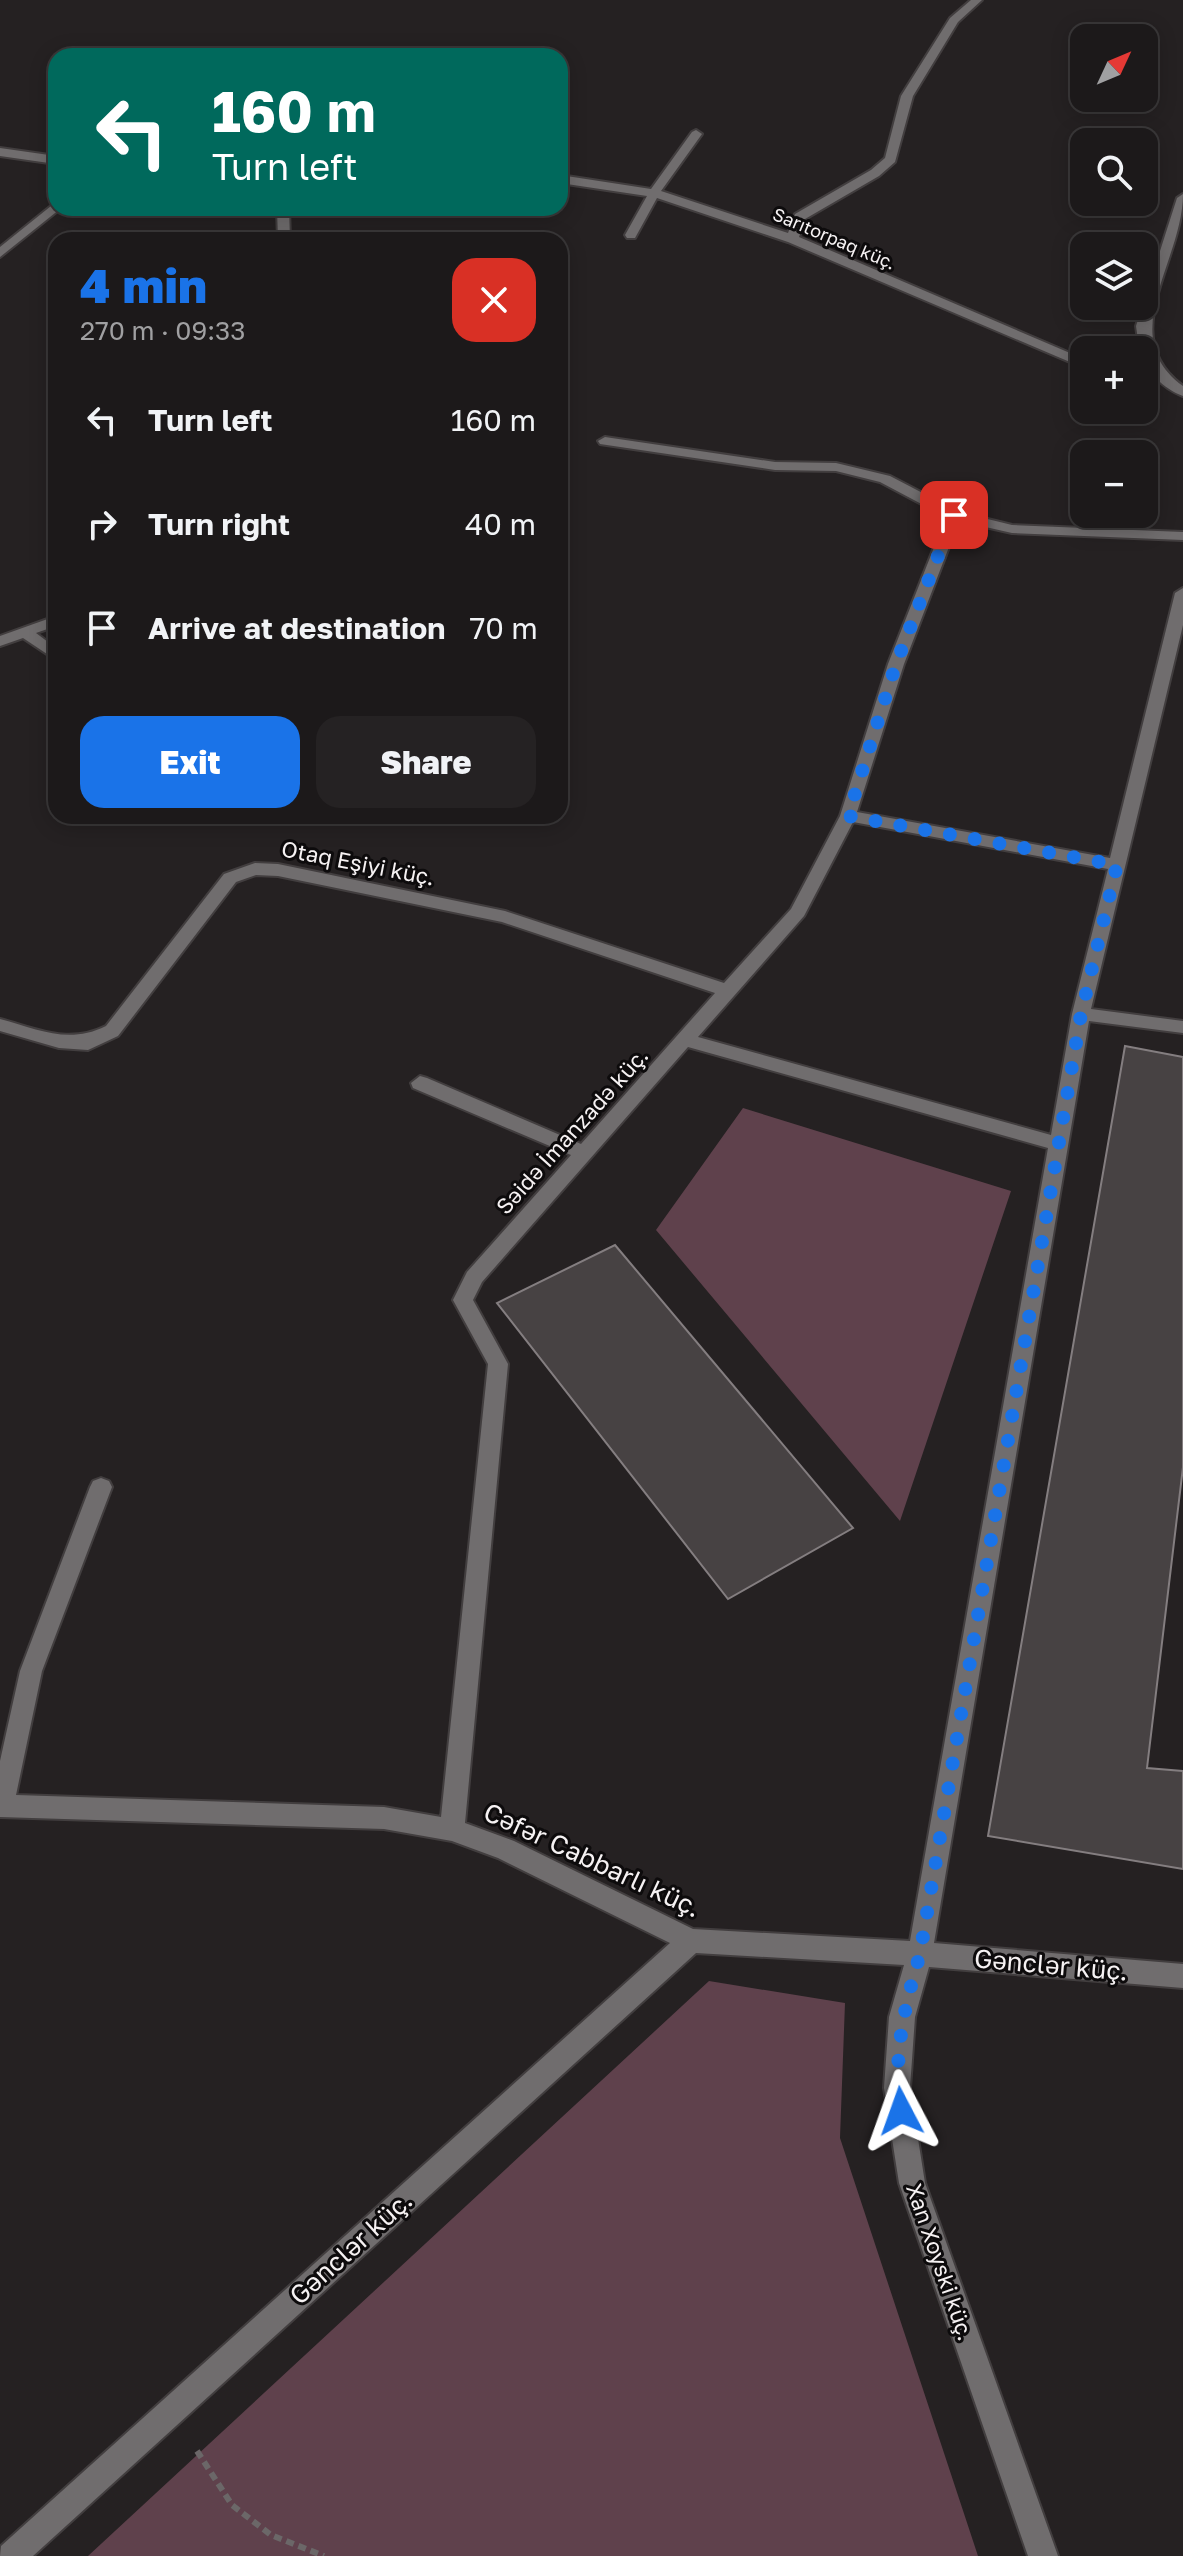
<!DOCTYPE html>
<meta charset="utf-8">
<style>
:root{--surface:#1c191a;--page:#252223;--text:#f1f3f6;--muted:#a0a0a2;--line:#3a3839;--accent:#1a73e8}
body{margin:0;font-family:"Golos Text",sans-serif;background:var(--page);color:var(--text);height:100vh;display:flex;flex-direction:column;font-size:30px;white-space:nowrap}
*{box-sizing:border-box;margin:0}
p{font-size:26px;color:var(--muted)}
.icon{flex:none;width:44px;height:44px;fill:none;stroke:currentColor;stroke-width:2;stroke-linecap:round;stroke-linejoin:round}
.map{position:relative;flex:1;overflow:hidden}
.drawer{position:absolute;left:48px;top:232px;width:520px;height:592px;display:flex;flex-direction:column;background:var(--surface);border-radius:24px;box-shadow:0 4px 20px #0003,0 0 0 2px var(--line)}
.drawer>*{flex:none}
.banner{position:absolute;left:48px;top:48px;width:520px;height:168px;border-radius:24px;box-shadow:0 4px 20px #0003,0 0 0 2px var(--line);background:#00695c;color:#fff;overflow:hidden}
.needle{width:52px;rotate:46deg}
.fabs{position:absolute;left:1070px;top:24px;display:grid;gap:16px}
.fabs a{display:grid;place-items:center;width:88px;height:88px;border-radius:16px;background:var(--surface);box-shadow:0 4px 20px #0003,0 0 0 2px var(--line);font-size:40px}
.pin{position:absolute;display:grid;place-items:center;width:68px;height:68px;color:#fff;margin:-34px;border-radius:16px;box-shadow:0 4px 12px #0006}
.me{position:absolute;width:88px;margin:-44px;rotate:356deg;stroke-linejoin:round;filter:drop-shadow(0 0 6px #0008)}
.turn{display:flex;align-items:center;gap:28px;height:168px;padding:0 32px;font-size:36px}
.turn .icon{width:104px;height:104px;stroke-width:2.5}
.turn b{display:block;font-size:56px;line-height:68px}
.round{display:grid;place-items:center;flex:none;width:84px;height:84px;border-radius:24px;background:var(--page)}
.head{display:flex;align-items:center;justify-content:space-between;height:136px;padding:0 32px}
h1{font-size:48px;font-weight:800;line-height:60px;color:var(--accent)}
.cta{display:flex;gap:16px;margin-top:auto;padding:16px 32px}
.cta a{flex:1;height:92px;border-radius:24px;background:var(--accent);color:#fff;font-size:32px;font-weight:800;line-height:92px;text-align:center}
.cta a+a{background:var(--page);color:var(--text)}
ul{padding:0;list-style:none}
li{display:flex;align-items:center;gap:24px;height:104px;padding:0 32px}
li div{flex:1}
li b{display:block;font-size:30px}
li em{font-style:normal}
.map>svg:first-child{display:block}
</style>
<div class="map">
<svg width="1183" height="2556" viewBox="0 0 1183 2556">
<rect width="100%" height="100%" fill="#252122"/>
<path fill="#5f414c" d="M743,1108L1011,1191L900,1521L656,1230Z
M709,1981L845,2003L840,2138L978,2556H88Z"/>
<path fill="#474243" stroke="#847e80" stroke-width="2" d="M1125,1046L1183,1057V1467L1147,1768L1183,1771V1869L988,1836Z
M615,1245L853,1528L728,1599L497,1303Z"/>
<g fill="none" stroke-linecap="round" stroke-linejoin="round">
<g stroke="#423e3f" stroke-width="4">
<path id="minor" d="M971,0H982L958,22L913,96L895,162L879,176L805,219L799,237L1084,359V368L788,242L657,198L635,238H627L625,235L647,196L560,183V175L651,189L692,132L696,130L702,134L661,191L788,233L795,214L871,170L885,158L901,96L950,18Z
M0,148L56,156V164L0,156Z
M1183,194C1183,261 1114,336 1183,386V396C1164,389 1144,371 1144,350L1139,347L1136,326L1177,198Z
M56,202V208L60,209L0,257V247Z
M277,208H289L290,240H278Z
M605,437L775,462L836,463L890,476L959,512L1012,525L1183,532V540L1012,533L959,521L904,664L857,812L1110,858L1175,593L1183,588V625L1091,1009L1183,1021V1033L1089,1021L934,1943L1183,1964V1988L929,1967L915,2017L910,2088L925,2183L1058,2556H1028L899,2183L884,2088L889,2017L904,1965L696,1953L33,2556H0L1,2546L670,1943L498,1858L452,1841L384,1829L0,1817V1761L20,1671L90,1487L93,1481L101,1478L109,1481L112,1487L42,1671L16,1795L384,1807L441,1817L488,1364L453,1300L467,1272L571,1155L413,1088L411,1083L420,1076L427,1078L581,1144L715,993L502,922L278,876L256,875L236,882L118,1036L88,1050L59,1048L0,1031V1019C38,1029 68,1045 106,1026L224,874L255,863L278,864L505,911L724,983L791,909L840,816L888,664L946,517L880,482L836,471L775,470L600,444L598,441ZM853,822L1108,869L1072,1014L1051,1135L698,1037L804,916ZM688,1047L1048,1148L910,1941L693,1929L514,1841L465,1823L508,1364L473,1300L482,1282Z
M56,616V626L36,633L56,648V660L23,638L0,646V636Z"/>
</g>
<path stroke="#6b6768" stroke-width="6" stroke-dasharray="8 5" stroke-linecap="butt" d="M197,2451L232,2505L271,2535L324,2556"/>
<use href="#minor" fill="#706d6e" fill-rule="evenodd"/>
</g>
<g fill="none" stroke-linecap="round" stroke-linejoin="round">
<path stroke="#1a73e8" stroke-width="14" stroke-dasharray="0 25.2" d="M901,2111C892,2057 905,2005 920,1954L1081,1014L1117,865L848,816L896,664L954,515"/>
</g>
<g text-anchor="middle" stroke-width="6" stroke-linejoin="round" paint-order="stroke">
<g font-size="18" fill="#f6f2f3" stroke="#0d0b0c">
<text transform="translate(834 239) rotate(23)" y="6">Sarıtorpaq küç.</text>
</g>
<g font-size="22" fill="#f6f2f3" stroke="#0d0b0c">
<text transform="translate(358 863) rotate(11)" y="8">Otaq Eşiyi küç.</text>
<text transform="translate(572 1131) rotate(-48)" y="8">Səidə İmanzadə küç.</text>
<text transform="translate(940 2262) rotate(71)" y="8">Xan Xoyski küç.</text>
</g>
<g font-size="26" fill="#f6f2f3" stroke="#0d0b0c">
<text transform="translate(592 1860) rotate(25)" y="9">Cəfər Cabbarlı küç.</text>
<text transform="translate(1051 1965) rotate(5)" y="9">Gənclər küç.</text>
<text transform="translate(351 2248) rotate(-42)" y="9">Gənclər küç.</text>
</g>
</g>
</svg>
<div class="fabs">
<a><svg class="needle" viewBox="-14 -14 28 28"><path d="M0-13l5 13h-10z" fill="#e53935"/><path d="M0 13l5-13h-10z" fill="#a0a0a2"/></svg></a>
<a><svg class="icon" aria-label="search" viewBox="0 0 24 24"><circle cx="10" cy="10" r="6"/><path d="M15 15l6 6"/></svg></a>
<a><svg class="icon" aria-label="layers" viewBox="0 0 24 24"><path d="M12 4l9 5-9 5-9-5zM3 14l9 5 9-5"/></svg></a>
<a>+</a>
<a>−</a>
</div>
<div class="pin" style="left:954px;top:515px;background:#d93025"><svg class="icon" aria-label="arrive" viewBox="0 0 24 24"><path d="M6 21V4h12l-3 4 3 4H6"/></svg></div>
<svg class="me" style="left:901px;top:2111px" viewBox="-20 -20 40 40"><path d="M0-17L14 15 0 8-14 15z" fill="#1a73e8" stroke="#fff" stroke-width="4"/></svg>
<div class="banner">
<div class="turn"><svg class="icon" aria-label="left" viewBox="0 0 24 24"><path d="M17 20v-9H6M10 6l-5 5 5 5"/></svg><div><b>160 m</b>Turn left</div></div>
</div>
<section class="drawer">
<div class="head"><div><h1>4 min</h1><p>270 m · 09:33</p></div><a class="round" style="background:#d93025;color:#fff"><svg class="icon" aria-label="close" viewBox="0 0 24 24"><path d="M6 6l12 12M18 6L6 18"/></svg></a></div>
<ul>
<li><svg class="icon" aria-label="left" viewBox="0 0 24 24"><path d="M17 20v-9H6M10 6l-5 5 5 5"/></svg><div><b>Turn left</b></div><em>160 m</em></li>
<li><svg class="icon" aria-label="right" viewBox="0 0 24 24"><path d="M7 20v-9h11M14 6l5 5-5 5"/></svg><div><b>Turn right</b></div><em>40 m</em></li>
<li><svg class="icon" aria-label="arrive" viewBox="0 0 24 24"><path d="M6 21V4h12l-3 4 3 4H6"/></svg><div><b>Arrive at destination</b></div><em>70 m</em></li>
</ul>
<div class="cta"><a>Exit</a><a>Share</a></div>
</section>
</div>
